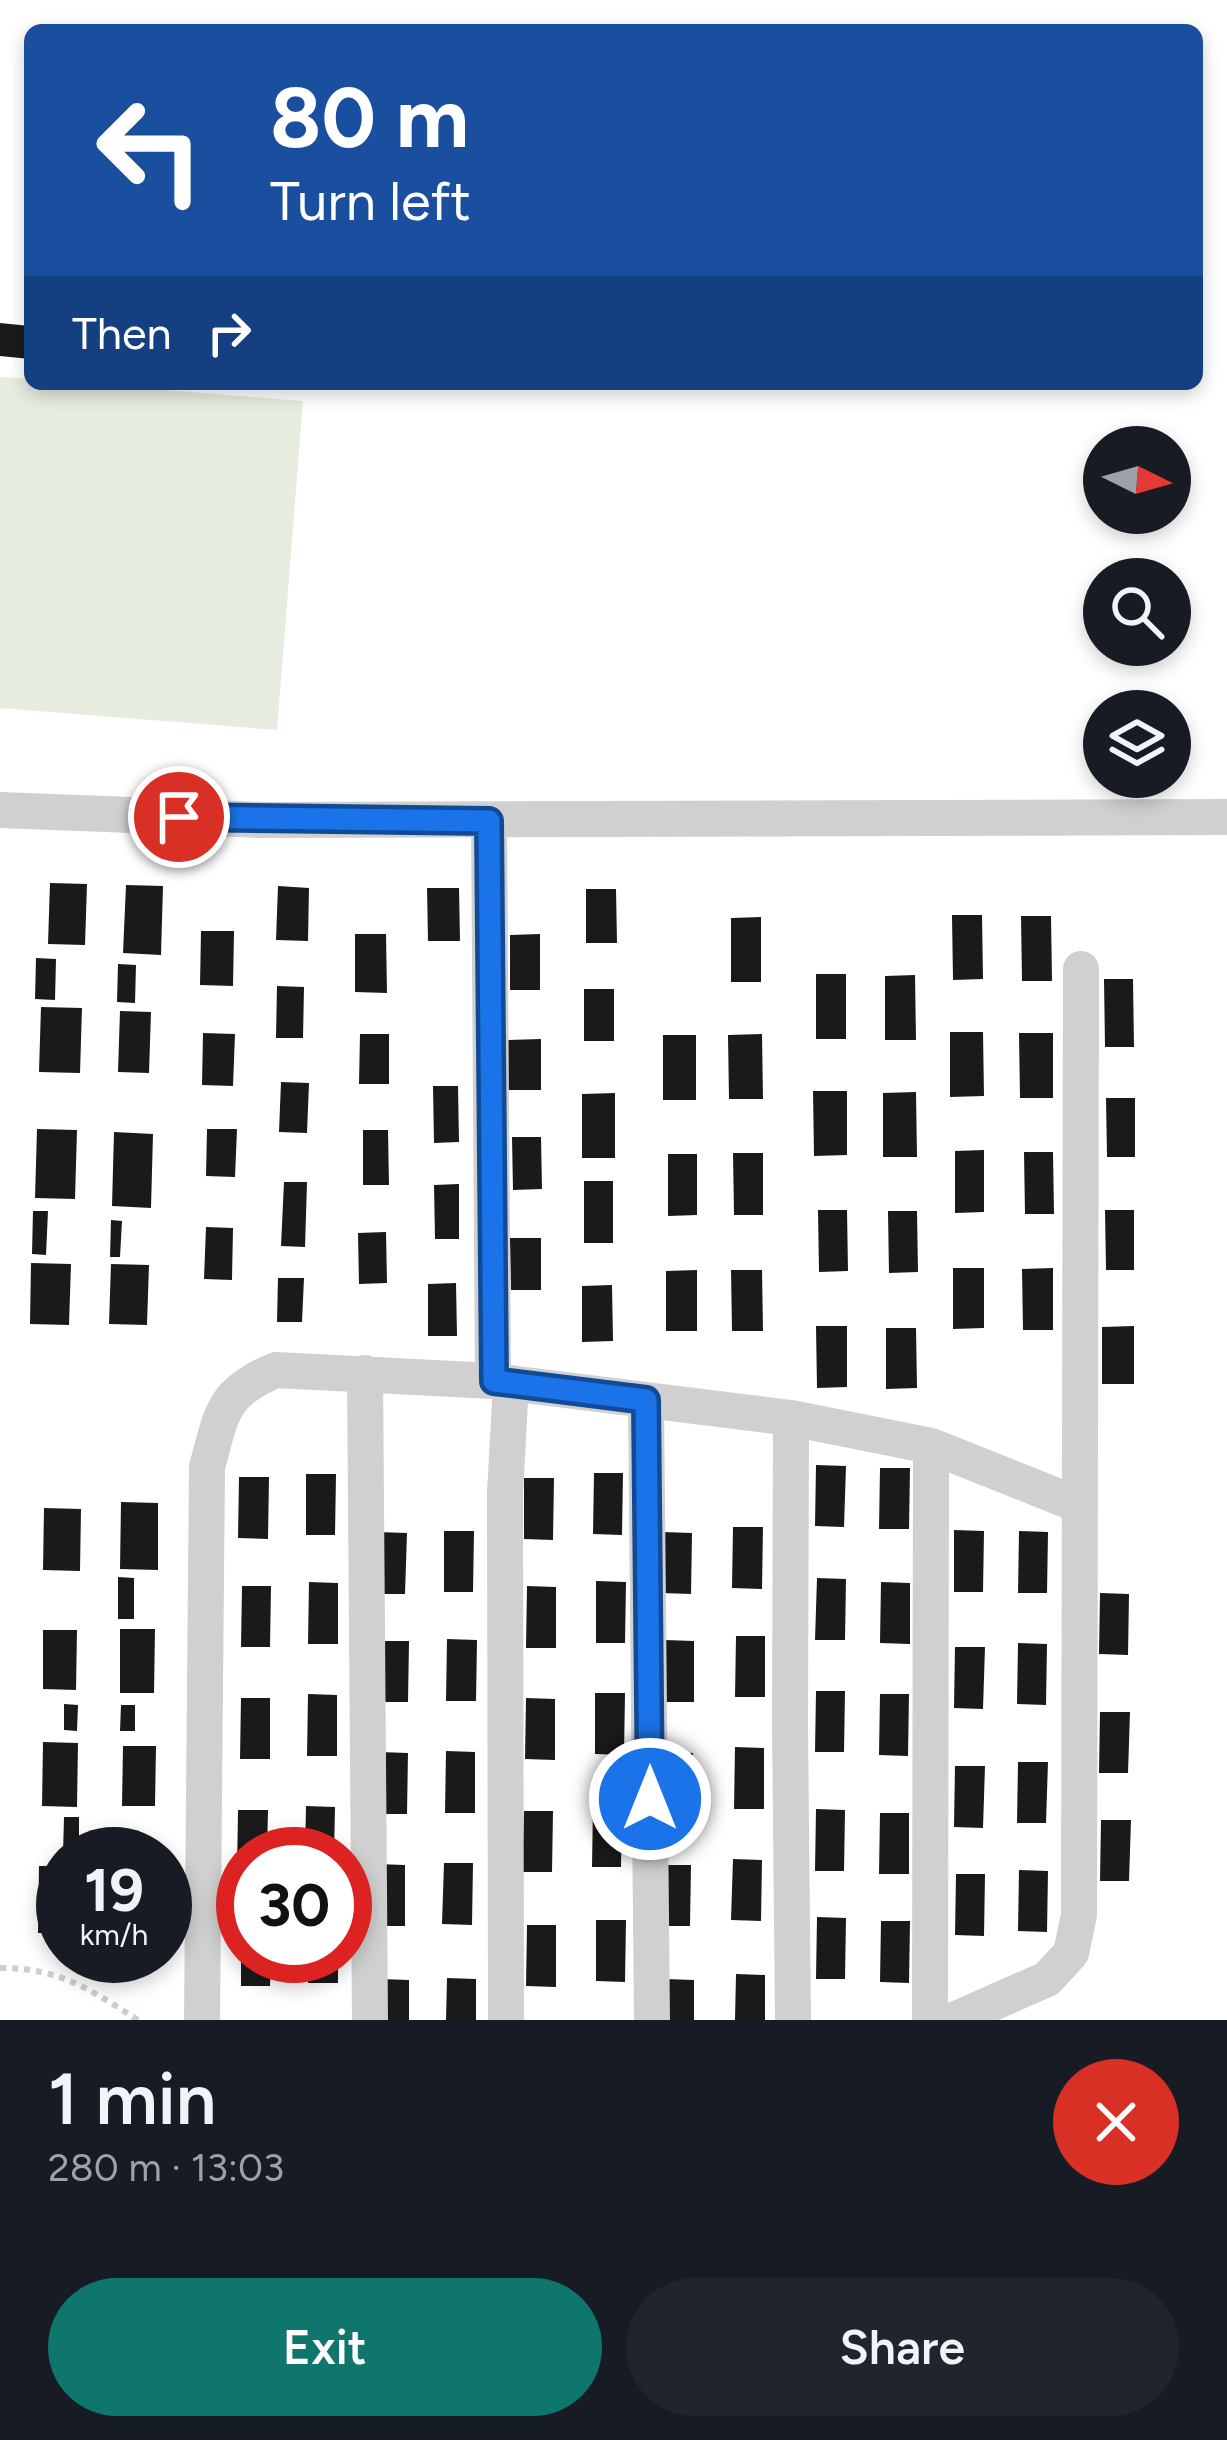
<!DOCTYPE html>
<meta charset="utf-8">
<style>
:root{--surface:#171b24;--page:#20242c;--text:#f1f3f6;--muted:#9ea1a6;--accent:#0f766e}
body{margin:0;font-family:Figtree,sans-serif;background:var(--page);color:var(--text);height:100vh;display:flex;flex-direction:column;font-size:45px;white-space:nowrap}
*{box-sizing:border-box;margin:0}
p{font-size:39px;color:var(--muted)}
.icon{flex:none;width:66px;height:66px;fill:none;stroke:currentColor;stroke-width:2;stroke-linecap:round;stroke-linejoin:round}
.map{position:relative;height:2020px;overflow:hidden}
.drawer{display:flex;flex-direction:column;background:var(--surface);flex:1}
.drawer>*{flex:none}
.top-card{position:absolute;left:24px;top:24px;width:1179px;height:366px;border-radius:18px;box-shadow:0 6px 18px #0003;background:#1a4fa0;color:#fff;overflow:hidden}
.needle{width:78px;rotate:95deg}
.controls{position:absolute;left:1083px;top:426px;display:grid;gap:24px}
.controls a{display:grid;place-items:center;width:108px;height:108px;border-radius:50%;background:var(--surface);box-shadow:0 6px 18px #0003;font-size:60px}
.speed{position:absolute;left:36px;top:1827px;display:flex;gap:24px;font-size:60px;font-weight:700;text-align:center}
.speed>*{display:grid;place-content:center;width:156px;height:156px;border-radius:50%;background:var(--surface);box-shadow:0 6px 18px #0003;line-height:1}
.speed small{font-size:30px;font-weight:400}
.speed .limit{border:18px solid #d22;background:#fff;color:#111}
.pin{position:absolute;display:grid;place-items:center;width:102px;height:102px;color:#fff;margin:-51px;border:6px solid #fff;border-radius:50%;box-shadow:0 3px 12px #0007}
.me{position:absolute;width:132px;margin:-66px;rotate:0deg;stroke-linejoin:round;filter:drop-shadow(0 0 9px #0008)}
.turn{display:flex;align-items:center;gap:42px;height:252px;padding:0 48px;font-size:54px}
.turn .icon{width:156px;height:156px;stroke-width:2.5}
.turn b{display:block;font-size:84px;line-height:102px}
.then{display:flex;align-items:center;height:114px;padding:0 48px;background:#0003;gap:24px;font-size:45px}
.round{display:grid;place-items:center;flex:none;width:126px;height:126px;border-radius:63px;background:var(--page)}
.head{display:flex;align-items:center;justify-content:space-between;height:204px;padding:0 48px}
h1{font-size:72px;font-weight:600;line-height:90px}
.button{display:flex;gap:24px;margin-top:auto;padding:24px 48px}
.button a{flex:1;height:138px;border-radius:72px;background:var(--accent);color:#fff;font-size:48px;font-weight:600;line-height:138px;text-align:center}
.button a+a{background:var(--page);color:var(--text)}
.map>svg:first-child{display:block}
</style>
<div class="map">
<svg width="1227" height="2020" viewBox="0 0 1227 2020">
<rect width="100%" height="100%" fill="#fff"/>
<path fill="#e6ecdf" d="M0,377L30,379V384H90L303,401L277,730L0,708Z"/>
<path fill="#1a1a1a" d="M0,323L30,326V359L0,356Z
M50,883L87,884L85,945L48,944Z
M126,885L163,886L161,955L123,953Z
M278,886L309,888L308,941L276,940Z
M427,888H459L460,941H428Z
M586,889H616L617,943H586Z
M952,915H982L983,979L953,980Z
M1021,916H1051L1052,981H1022Z
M761,917V982H731V918Z
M201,931H234L233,986L200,985Z
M355,934H386L387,993L355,992Z
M540,934V990H510V935Z
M36,958L56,959L55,1000L35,999Z
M118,964L136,965L135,1003L117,1002Z
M816,974H846V1039H816Z
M915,975L916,1040H885V976Z
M1104,979H1133L1134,1047H1105Z
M277,986L304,987L303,1038H276Z
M584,989H614V1041H584Z
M41,1007L82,1008L80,1073L39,1072Z
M120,1011L151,1012L149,1073L118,1072Z
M950,1032H983L984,1096L950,1097Z
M203,1033L235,1034L233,1086L202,1085Z
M1019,1033H1053V1098H1020Z
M360,1034H389V1084H359Z
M762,1034L763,1099H729L728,1035Z
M663,1035H696V1100H663Z
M541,1039V1090H508V1040Z
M281,1082L309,1083L307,1133L279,1132Z
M433,1086H458L459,1142L434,1143Z
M813,1091H847V1155L814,1156Z
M916,1092L917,1157H883V1093Z
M615,1093V1158H582V1094Z
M1106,1098H1135V1157H1107Z
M37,1129L77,1130L75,1199L35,1198Z
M207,1129H237L235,1177L206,1176Z
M363,1130H388L389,1185H363Z
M114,1132L153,1134L151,1208L112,1206Z
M512,1137H541L542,1189L513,1190Z
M984,1150V1212L955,1213V1151Z
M1024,1152H1053L1054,1214H1025Z
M733,1153H763V1215H734Z
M668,1154H697V1215L668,1216Z
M584,1181H613V1243H584Z
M284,1182H307L305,1247L281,1246Z
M459,1184V1239H435L434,1185Z
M818,1210H847L848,1271L819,1272Z
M1105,1210H1134V1270H1106Z
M33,1211H48L46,1255L32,1254Z
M888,1211H917L918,1272L889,1273Z
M111,1220L122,1221L120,1257H110Z
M206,1227L233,1228L232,1280L204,1279Z
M386,1232L387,1283L359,1284L358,1233Z
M510,1238H541V1290H511Z
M31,1263L71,1264L69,1325L30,1324Z
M111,1264L149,1265L147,1325L109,1324Z
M953,1268H984V1328L953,1329Z
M1053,1268V1330H1023L1022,1269Z
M697,1270V1331H666V1271Z
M731,1270H762L763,1331H732Z
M278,1278H304L302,1322H277Z
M456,1283L457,1336H428V1284Z
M612,1285L613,1341L582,1342V1286Z
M816,1326H847V1387L817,1388Z
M1134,1326V1384H1102V1327Z
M886,1328H916L917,1388L886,1389Z
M816,1465L846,1466L844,1527L815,1526Z
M880,1468H910L909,1529H879Z
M594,1473H623L622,1535L593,1534Z
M306,1474H336L335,1535H306Z
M239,1477H269L268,1539L238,1538Z
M524,1478H554L553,1540L524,1539Z
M121,1502L158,1503V1570L120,1569Z
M44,1508L81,1509L80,1571L43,1570Z
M733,1527H763L762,1589L732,1588Z
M954,1530L984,1531L983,1592H954Z
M444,1531H474L473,1592H444Z
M1019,1531L1048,1532L1047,1593H1018Z
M377,1532L407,1533L405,1594H376Z
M662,1532L692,1533L691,1594L661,1593Z
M118,1577L134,1578V1619H118Z
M817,1578L846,1579L845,1640H815Z
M596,1581L626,1582L625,1643H596Z
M309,1582L338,1583V1644H308Z
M881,1582L910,1583V1644L880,1643Z
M242,1586H271L270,1647H241Z
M527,1586L556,1587V1648H526Z
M1100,1593L1129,1594L1128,1655L1099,1654Z
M120,1629H155L154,1693H120Z
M43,1630H77L76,1690L43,1689Z
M736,1636H765V1697H735Z
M447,1639L477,1640L476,1701H446Z
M665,1640L694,1641V1702H664Z
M380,1641H409L408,1702H378Z
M1018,1643L1047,1644L1046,1705L1017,1704Z
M955,1647H985L983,1709L954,1708Z
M816,1691H845L844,1752H815Z
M595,1693H625L624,1755L595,1754Z
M308,1694L337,1695V1756H307Z
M880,1694H909L908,1756L879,1755Z
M241,1698H270V1759H240Z
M526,1698L555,1699V1760L525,1759Z
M64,1704L78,1705L77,1731L64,1730Z
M121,1705H135V1731H120Z
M1100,1712H1130L1128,1773H1099Z
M43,1742L78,1743L77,1807L42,1806Z
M123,1746H156L155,1806H122Z
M735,1747L764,1748V1809H734Z
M446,1751L475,1752V1813H445Z
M379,1752L408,1753L407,1814H378Z
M664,1752L693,1753L692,1814L663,1813Z
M1018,1762H1048L1046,1823H1017Z
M955,1766H985L983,1828L954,1827Z
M593,1805L622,1806L621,1867H592Z
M306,1806L335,1807L334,1854H305Z
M816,1809L845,1810L844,1871H815Z
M238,1810H268L267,1854H243V1871H237Z
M524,1811H553L552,1872H522Z
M880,1813H909V1874H879Z
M64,1817H79V1854H63Z
M1101,1820H1131L1129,1881H1100Z
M733,1859L762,1860L761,1921L731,1920Z
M444,1863H473L472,1925L442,1924Z
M376,1864L405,1865V1926H375Z
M661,1865H691L690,1926H661Z
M39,1866H63V1933H38Z
M1019,1870L1048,1871L1047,1932L1018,1931Z
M956,1874H985L984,1936L955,1935Z
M817,1917L846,1918L845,1979H816Z
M596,1920H626L625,1982L596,1981Z
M881,1921H910L909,1983L880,1982Z
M527,1925H556V1987L526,1986Z
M241,1956H271L270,1986H241Z
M308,1956H338V1983H308Z
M736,1974L765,1975V2020H735Z
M447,1978L476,1979V2020H446Z
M380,1979L409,1980V2020H379Z
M665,1979L694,1980V2020H664Z"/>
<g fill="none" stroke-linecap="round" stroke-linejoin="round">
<path stroke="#cdcdcd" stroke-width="6" stroke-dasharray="6 6" stroke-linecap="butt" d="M0,1968C60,1968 89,1989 138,2020"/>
<path stroke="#d0d0d0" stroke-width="36" d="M0,810L264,820L1227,817
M489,821L493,1381
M365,1373L370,2020
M646,1400L652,2020
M791,1418L790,1726L793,2020
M202,2020L207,1467C222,1413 221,1393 276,1370L493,1381L791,1418L931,1446L1079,1505
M506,2020L505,1493L511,1383
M930,2020L931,1446
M954,2020L1047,1979L1071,1953L1079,1915L1081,969"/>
</g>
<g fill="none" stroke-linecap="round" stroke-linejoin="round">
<g stroke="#114b97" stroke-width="30">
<path id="route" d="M179,817L489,821L494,1381L646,1400L650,1799"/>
</g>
<use href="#route" stroke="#1a73e8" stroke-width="21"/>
</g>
</svg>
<div class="controls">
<a><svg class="needle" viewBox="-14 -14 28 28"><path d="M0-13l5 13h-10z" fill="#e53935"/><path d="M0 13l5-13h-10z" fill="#9ea1a6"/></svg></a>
<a><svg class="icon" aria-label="search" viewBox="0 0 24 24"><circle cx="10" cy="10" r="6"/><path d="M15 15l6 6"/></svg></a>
<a><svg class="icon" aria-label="layers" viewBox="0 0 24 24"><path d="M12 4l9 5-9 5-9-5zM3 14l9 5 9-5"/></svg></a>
</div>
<div class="speed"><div>19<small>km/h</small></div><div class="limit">30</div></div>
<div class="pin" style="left:179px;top:817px;background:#d93025"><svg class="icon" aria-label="arrive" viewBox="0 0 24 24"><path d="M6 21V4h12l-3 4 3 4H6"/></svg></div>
<svg class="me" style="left:650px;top:1799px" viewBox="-20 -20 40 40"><circle r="17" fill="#1a73e8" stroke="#fff" stroke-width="3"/><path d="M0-11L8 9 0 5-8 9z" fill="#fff"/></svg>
<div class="top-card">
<div class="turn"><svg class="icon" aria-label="left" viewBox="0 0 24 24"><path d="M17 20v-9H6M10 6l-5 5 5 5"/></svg><div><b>80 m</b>Turn left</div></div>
<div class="then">Then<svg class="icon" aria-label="right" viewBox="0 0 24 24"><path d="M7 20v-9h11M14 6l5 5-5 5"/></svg></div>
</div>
</div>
<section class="drawer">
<div class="head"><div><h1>1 min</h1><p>280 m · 13:03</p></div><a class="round" style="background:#d93025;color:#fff"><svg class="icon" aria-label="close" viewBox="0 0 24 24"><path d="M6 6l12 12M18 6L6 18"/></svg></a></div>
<div class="button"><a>Exit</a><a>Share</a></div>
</section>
